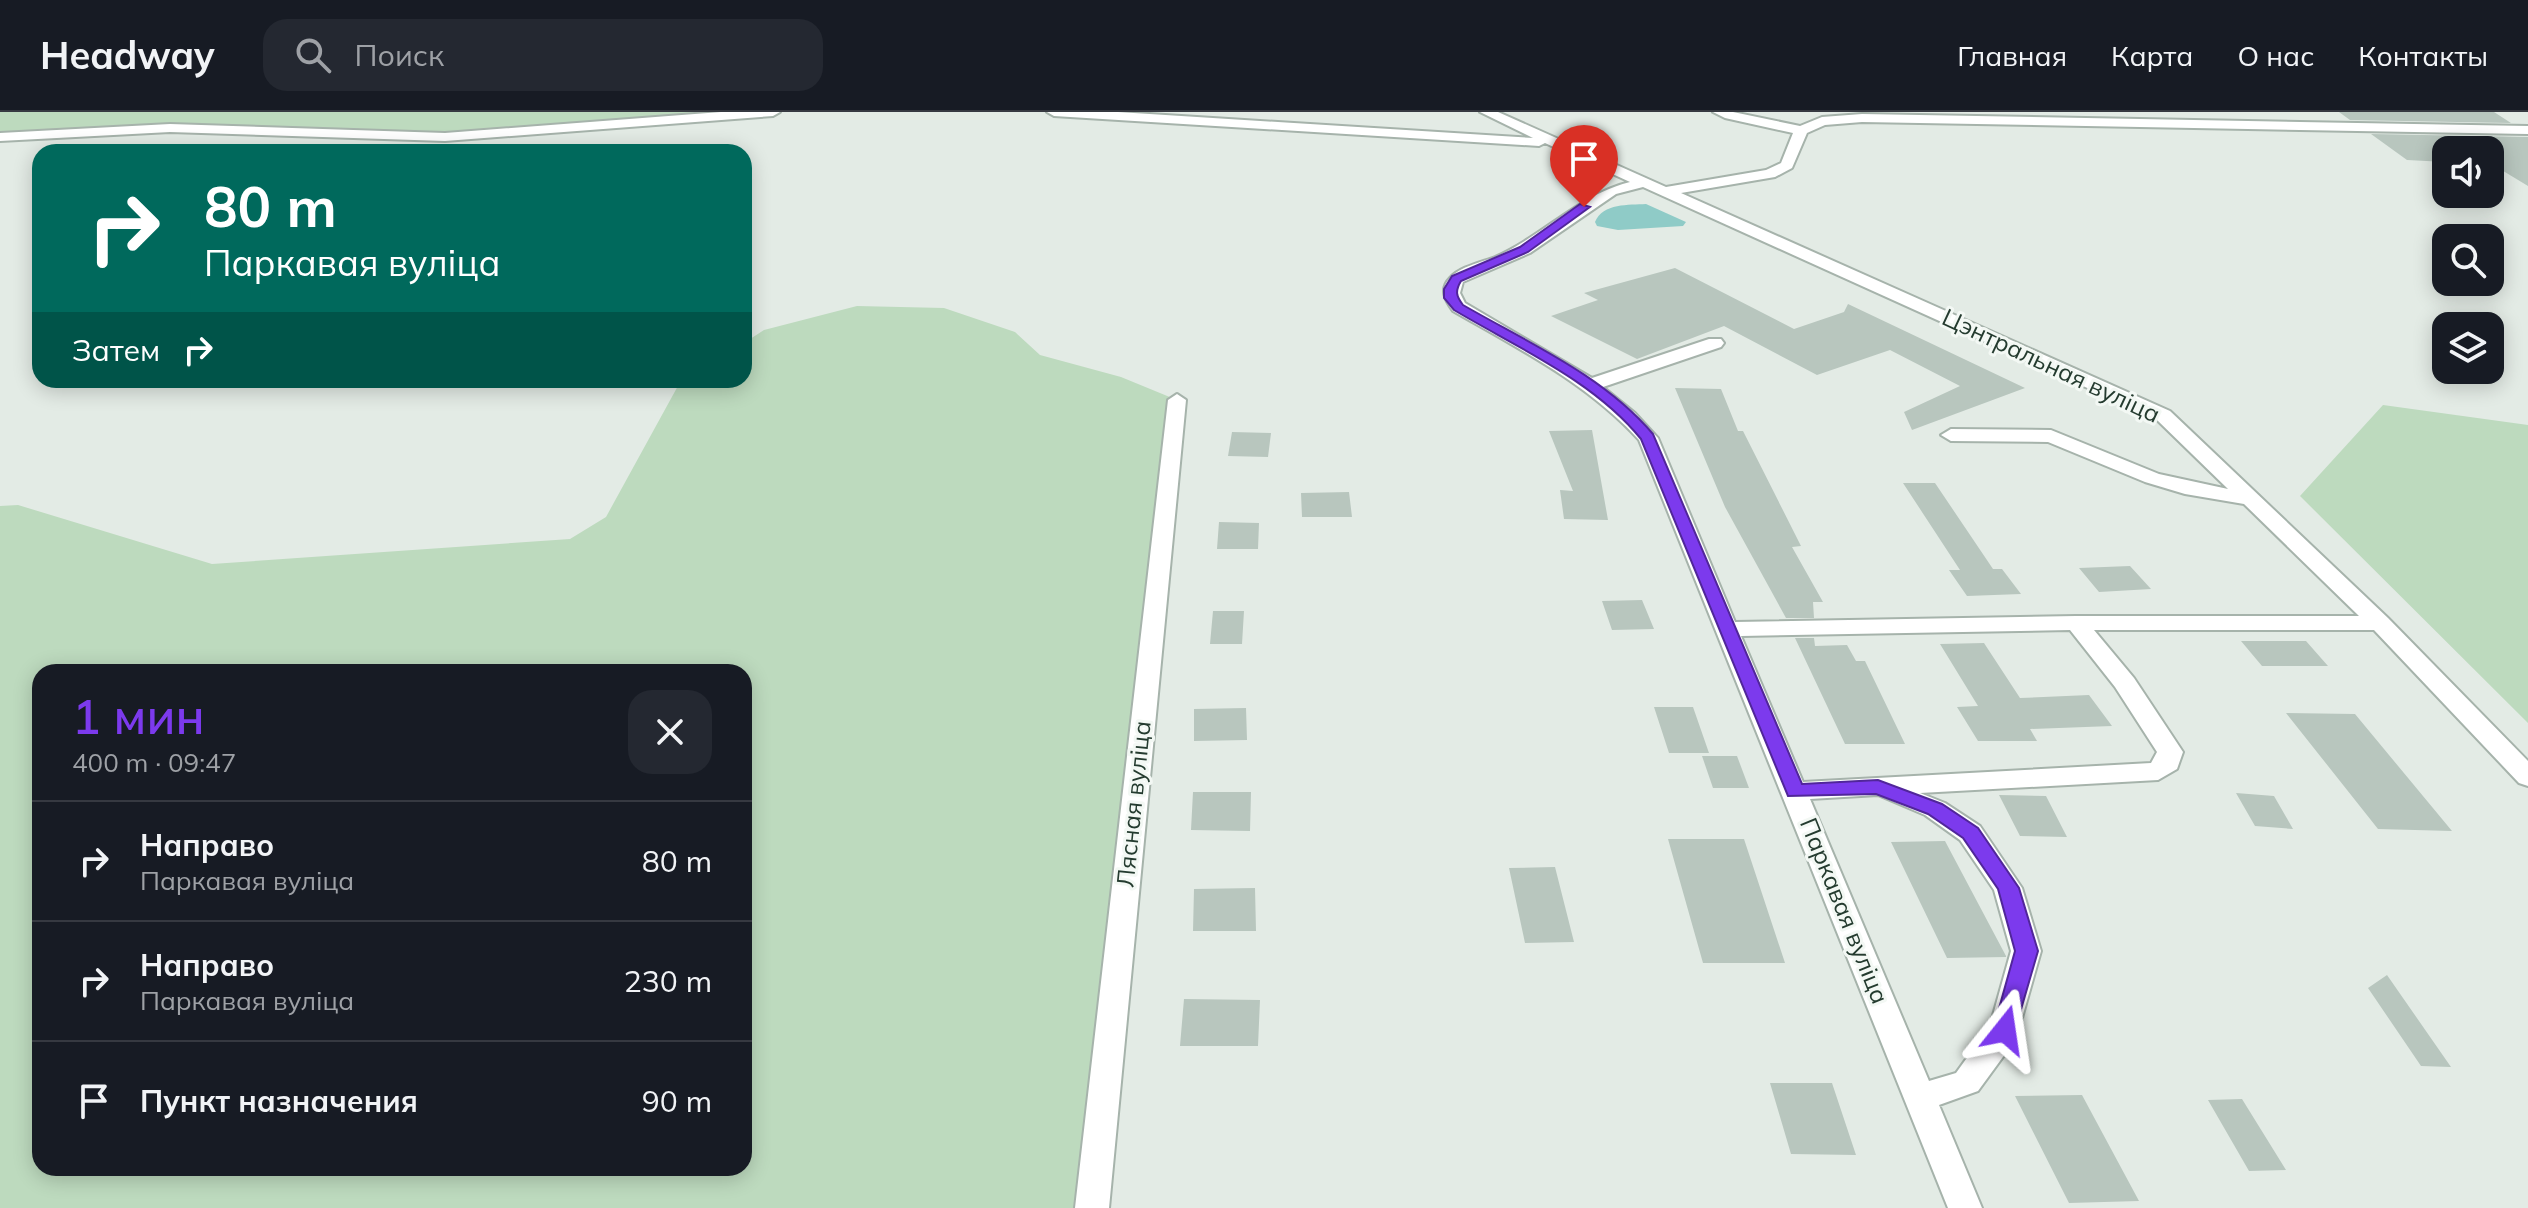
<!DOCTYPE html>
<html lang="ru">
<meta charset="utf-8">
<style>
:root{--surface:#171b24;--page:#242831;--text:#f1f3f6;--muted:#9ea1a6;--line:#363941;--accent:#7c3aed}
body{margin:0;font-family:Mulish,sans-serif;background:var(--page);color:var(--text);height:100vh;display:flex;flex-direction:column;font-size:30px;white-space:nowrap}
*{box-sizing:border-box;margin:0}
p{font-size:26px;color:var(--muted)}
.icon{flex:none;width:44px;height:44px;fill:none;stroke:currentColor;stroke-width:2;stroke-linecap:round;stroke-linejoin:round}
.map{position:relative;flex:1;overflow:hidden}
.panel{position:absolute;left:32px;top:552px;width:720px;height:512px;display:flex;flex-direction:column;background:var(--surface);border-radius:24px;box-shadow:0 4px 20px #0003}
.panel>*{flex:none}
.banner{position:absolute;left:32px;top:32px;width:720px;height:244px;border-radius:24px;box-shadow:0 4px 20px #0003;background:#00695c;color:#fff;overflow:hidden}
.controls{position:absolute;left:2432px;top:24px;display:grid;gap:16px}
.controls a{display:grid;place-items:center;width:72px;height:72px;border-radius:16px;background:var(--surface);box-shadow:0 4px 20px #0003;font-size:40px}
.pin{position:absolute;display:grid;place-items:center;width:68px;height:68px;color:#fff;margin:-82px -34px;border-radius:50% 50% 50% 0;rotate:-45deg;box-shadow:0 0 8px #0007}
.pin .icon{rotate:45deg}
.me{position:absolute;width:88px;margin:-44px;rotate:15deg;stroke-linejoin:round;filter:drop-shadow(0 0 6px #0008)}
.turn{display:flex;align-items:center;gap:28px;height:168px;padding:0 40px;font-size:36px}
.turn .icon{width:104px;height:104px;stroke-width:2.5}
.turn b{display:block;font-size:56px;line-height:68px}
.then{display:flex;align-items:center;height:76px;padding:0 40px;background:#0003;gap:16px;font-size:30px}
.round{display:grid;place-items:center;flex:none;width:84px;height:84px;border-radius:24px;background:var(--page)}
.headline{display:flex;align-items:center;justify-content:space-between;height:136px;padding:0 40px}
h1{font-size:48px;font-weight:600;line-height:60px;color:var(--accent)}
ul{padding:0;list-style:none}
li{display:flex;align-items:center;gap:24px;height:120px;padding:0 40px;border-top:2px solid var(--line)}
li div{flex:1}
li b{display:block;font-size:30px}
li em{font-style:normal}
header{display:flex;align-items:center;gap:48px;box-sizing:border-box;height:112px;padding:0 40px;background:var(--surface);border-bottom:2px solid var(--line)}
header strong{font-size:38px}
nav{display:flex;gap:44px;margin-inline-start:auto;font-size:28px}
.search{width:560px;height:72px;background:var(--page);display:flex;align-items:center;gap:20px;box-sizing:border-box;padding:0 28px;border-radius:24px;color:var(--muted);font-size:30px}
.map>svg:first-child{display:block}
</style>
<header>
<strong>Headway</strong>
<div class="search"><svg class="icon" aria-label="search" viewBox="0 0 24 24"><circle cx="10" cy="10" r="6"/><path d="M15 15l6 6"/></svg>Поиск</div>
<nav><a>Главная</a><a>Карта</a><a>О нас</a><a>Контакты</a></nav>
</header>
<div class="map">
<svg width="2528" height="1096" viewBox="0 0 2528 1096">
<rect width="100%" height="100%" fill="#e3ebe5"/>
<path fill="#bddabe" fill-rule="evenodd" d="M0,0H773L445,25L170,16L0,25Z
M857,194L944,196L1015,220L1040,243L1121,265L1177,288L1092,1096H0V394L18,393L212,452L570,427L606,405L679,272L685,268H744V231L764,218ZM40,560H744V1056H40Z
M2383,293L2528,313V611L2300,384Z"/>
<path fill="#8fcbc7" d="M1646,92L1686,110L1683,114L1618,118L1597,114L1595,110C1603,91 1629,93 1646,92Z"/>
<path fill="#b8c6be" d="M2339,0H2494L2511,11L2350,8Z
M2371,22L2528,25V74L2490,51V38H2446V50L2407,48Z
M1675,156L1794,217L1844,200L1848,192L2025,276L1912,318L1904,300L1960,274L1890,238L1817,263L1724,214L1637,247L1551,204L1598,188L1584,181Z
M1675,276L1721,277L1738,319H1743L1801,434L1792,435L1823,490H1813L1814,506H1786L1725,395Z
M1592,318L1608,408L1564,407L1560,378L1573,379L1549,319Z
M1232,320L1271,321L1268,345L1228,344Z
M1903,371H1935L1993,457H2002L2021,482L1967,484L1949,458H1960Z
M1349,380L1352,405H1302L1301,381Z
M1219,410L1259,411L1258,437H1217Z
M2130,454L2151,477L2099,480L2079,456Z
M1642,488L1654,517L1612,518L1602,489Z
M1213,499H1244L1242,532H1210Z
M1795,526H1814L1815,534L1847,533L1856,549H1865L1905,632H1845Z
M2241,529H2306L2328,554H2262Z
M1984,531L2020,586L2089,583L2112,614L2030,617L2037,629H1978L1957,595L1978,594L1940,532Z
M1654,595H1693L1709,641H1669Z
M1246,596L1247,628L1194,629V597Z
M2286,601L2355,602L2452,719L2378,717Z
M1702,644H1737L1749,676H1713Z
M1193,680H1251L1250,719L1191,718Z
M2236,681L2274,684L2293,717L2255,714Z
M1999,683L2046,684L2067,725L2020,724Z
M1668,727H1744L1785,851H1703Z
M1945,729L2006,844V845L1947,846L1891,730Z
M1555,755L1574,830L1525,831L1509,756Z
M1255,776L1256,819H1193L1194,777Z
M2387,863L2451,955L2421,954L2368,876Z
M1184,887L1260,888L1258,934H1180Z
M1770,971H1832L1856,1043L1791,1042Z
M2082,983L2139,1089L2069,1091L2015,984Z
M2242,987L2286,1058L2249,1059L2208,988Z"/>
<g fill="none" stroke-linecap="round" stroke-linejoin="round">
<g stroke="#a6b3ab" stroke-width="4">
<path id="minor" d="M721,0H780L773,4L445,29L170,20L0,29V21L170,12L445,21Z
M1047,0H1118L1533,26L1480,0H1498L1666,75L1766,58L1781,51L1793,21L1725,6L1713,0H1733L1800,14L1822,5L1862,2L2528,14V22L1862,10L1825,13L1807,21L1792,56L1775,65L1681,81L2170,299L2388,506L2528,649V674L2519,671L2374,518H2094L2134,566L2183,640L2177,657L2158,668L1920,681L1945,691L1980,714L2022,776L2041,839L2016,927L1978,979L1939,993L1982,1096H1948L1639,328C1587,271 1519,237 1453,199C1445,188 1439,177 1450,166C1459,155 1482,150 1495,145C1543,124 1580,82 1630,70L1545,31L1539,34L1054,4ZM1643,75L2156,307L2228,377L2159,362L2051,318L1951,317L1941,323L1951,329L2048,330L2145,370L2185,382L2244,392L2359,504H2076L1735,510L1658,326L1635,301L1603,275L1721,235L1724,231L1721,227H1709L1592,266L1465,191L1460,181L1463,170L1530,141L1616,82ZM2070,518L2115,575L2157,640L2151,651L1803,670L1741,524ZM1878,683L1925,703L1960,728L1994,778L2011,839L1990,914L1956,961L1929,969L1810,687Z
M1177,282L1186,288L1109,1096H1075L1168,288Z"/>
</g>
<use href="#minor" fill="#fff" fill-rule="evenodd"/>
</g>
<path fill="#7c3aed" stroke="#51269a" stroke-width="2" d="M1580,92L1590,95L1528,140L1461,169C1455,179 1456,184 1463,193C1529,231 1604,264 1653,322L1802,672L1878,668L1942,692L1978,716L2019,776L2038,839L2013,925L2005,928L1996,925L1993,918L2015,839L1998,777L1963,726L1928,702L1876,682L1788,684L1641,327C1594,269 1518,236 1454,198L1444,186V177L1452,164L1520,135Z"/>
<g text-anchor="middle" stroke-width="6" stroke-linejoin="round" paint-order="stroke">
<g font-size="24" fill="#243b2f" stroke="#f3f8f4">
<text transform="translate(2051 254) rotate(25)" y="8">Цэнтральная вуліца</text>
<text transform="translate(1134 692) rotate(-84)" y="8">Лясная вуліца</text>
<text transform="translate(1844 799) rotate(68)" y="8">Паркавая вуліца</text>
</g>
</g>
</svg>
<div class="controls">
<a><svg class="icon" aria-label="sound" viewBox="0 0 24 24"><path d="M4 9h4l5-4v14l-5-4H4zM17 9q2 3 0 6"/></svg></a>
<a><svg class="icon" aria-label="search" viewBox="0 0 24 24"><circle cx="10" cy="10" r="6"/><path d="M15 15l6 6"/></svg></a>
<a><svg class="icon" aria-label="layers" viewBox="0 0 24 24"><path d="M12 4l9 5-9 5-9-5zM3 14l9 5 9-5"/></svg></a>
</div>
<div class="pin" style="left:1584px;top:95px;background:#d93025"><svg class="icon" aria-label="arrive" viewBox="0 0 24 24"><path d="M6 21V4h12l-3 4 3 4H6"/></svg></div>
<svg class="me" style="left:2005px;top:918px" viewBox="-20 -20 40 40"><path d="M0-17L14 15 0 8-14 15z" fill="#7c3aed" stroke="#fff" stroke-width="4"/></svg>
<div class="banner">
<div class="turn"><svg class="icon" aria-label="right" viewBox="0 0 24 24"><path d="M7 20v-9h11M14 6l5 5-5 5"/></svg><div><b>80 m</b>Паркавая вуліца</div></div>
<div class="then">Затем<svg class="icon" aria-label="right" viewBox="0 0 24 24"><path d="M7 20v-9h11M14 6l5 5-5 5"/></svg></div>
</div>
<section class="panel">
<div class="headline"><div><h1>1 мин</h1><p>400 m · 09:47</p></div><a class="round"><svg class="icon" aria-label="close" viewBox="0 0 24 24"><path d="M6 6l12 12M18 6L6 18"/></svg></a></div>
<ul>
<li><svg class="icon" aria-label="right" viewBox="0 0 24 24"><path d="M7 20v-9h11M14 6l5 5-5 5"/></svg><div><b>Направо</b><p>Паркавая вуліца</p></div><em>80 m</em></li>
<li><svg class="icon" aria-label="right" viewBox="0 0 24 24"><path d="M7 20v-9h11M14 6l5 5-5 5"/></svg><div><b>Направо</b><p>Паркавая вуліца</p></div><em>230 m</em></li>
<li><svg class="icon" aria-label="arrive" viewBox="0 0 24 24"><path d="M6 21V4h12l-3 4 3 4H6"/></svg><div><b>Пункт назначения</b></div><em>90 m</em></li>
</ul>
</section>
</div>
